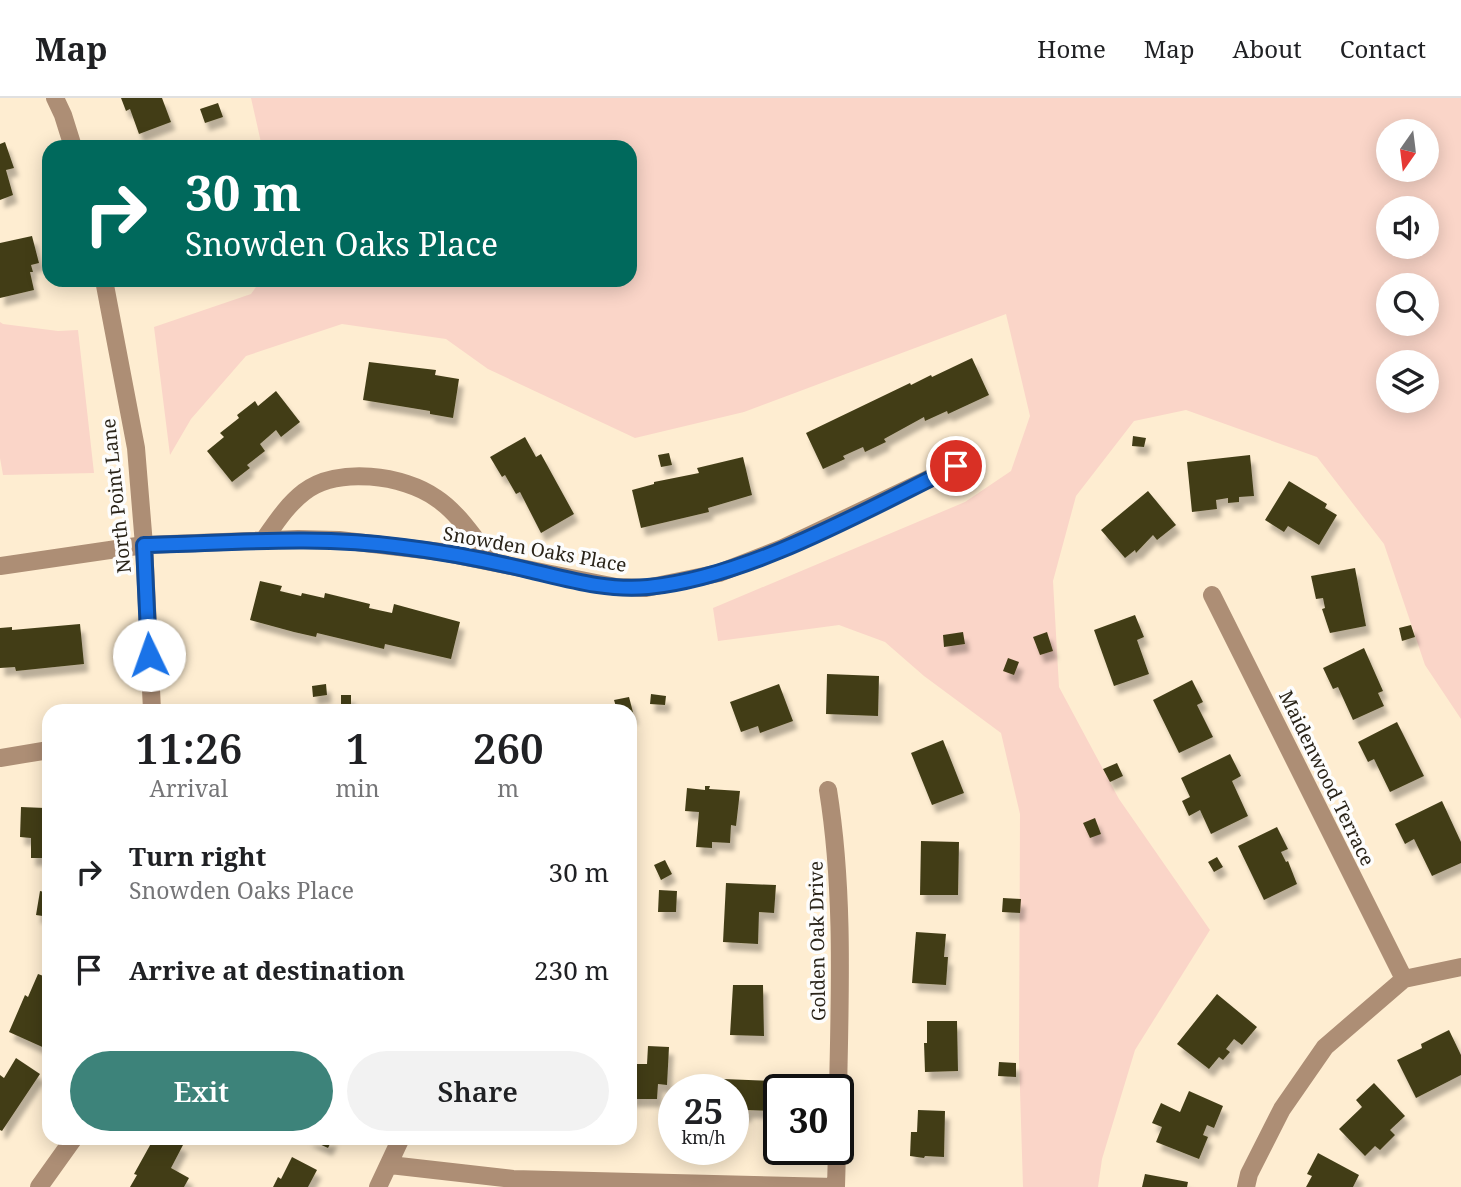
<!DOCTYPE html>
<style>
:root{--surface:#fff;--page:#f2f2f2;--text:#202124;--muted:#757577;--line:#e0e0e0;--accent:#3d837a}
body{margin:0;font-family:"Noto Serif",serif;background:var(--page);color:var(--text);height:100vh;display:flex;flex-direction:column;font-size:26px;white-space:nowrap}
*{box-sizing:border-box;margin:0}
p{font-size:23px;color:var(--muted)}
.icon{flex:none;width:38px;height:38px;fill:none;stroke:currentColor;stroke-width:2;stroke-linecap:round;stroke-linejoin:round}
.map{position:relative;flex:1;overflow:hidden}
.sheet{position:absolute;left:42px;top:606px;width:595px;height:441px;display:flex;flex-direction:column;background:var(--surface);border-radius:21px;box-shadow:0 4px 18px #0003}
.sheet>*{flex:none}
.hud{position:absolute;left:42px;top:42px;width:595px;height:147px;border-radius:21px;box-shadow:0 4px 18px #0003;background:#00695c;color:#fff;overflow:hidden}
.needle{width:46px;rotate:194deg}
.controls{position:absolute;left:1376px;top:21px;display:grid;gap:14px}
.controls a{display:grid;place-items:center;width:63px;height:63px;border-radius:50%;background:var(--surface);box-shadow:0 4px 18px #0003;font-size:35px}
.speed{position:absolute;left:658px;top:976px;display:flex;gap:14px;font-size:35px;font-weight:700;text-align:center}
.speed>*{display:grid;place-content:center;width:91px;height:91px;border-radius:50%;background:var(--surface);box-shadow:0 4px 18px #0003;line-height:1}
.speed small{font-size:18px;font-weight:400}
.speed .limit{border:4px solid #111;border-radius:10px;background:#fff;color:#111}
.pin{position:absolute;display:grid;place-items:center;width:60px;height:60px;color:#fff;margin:-30px;border:4px solid #fff;border-radius:50%;box-shadow:0 2px 7px #0007}
.me{position:absolute;width:77px;margin:-38px;rotate:357deg;stroke-linejoin:round;filter:drop-shadow(0 0 5px #0008)}
.turn{display:flex;align-items:center;gap:24px;height:147px;padding:0 28px;font-size:32px}
.turn .icon{width:91px;height:91px;stroke-width:2.5}
.turn b{display:block;font-size:49px;line-height:60px}
.eta{display:flex;justify-content:space-evenly;align-items:center;height:119px;text-align:center}
.eta b{font-size:42px;font-weight:600;line-height:49px}
.button{display:flex;gap:14px;margin-top:auto;padding:14px 28px}
.button a{flex:1;height:80px;border-radius:42px;background:var(--accent);color:#fff;font-size:28px;font-weight:600;line-height:80px;text-align:center}
.button a+a{background:var(--page);color:var(--text)}
ul{padding:0;list-style:none}
li{display:flex;align-items:center;gap:21px;height:98px;padding:0 28px}
li div{flex:1}
li b{display:block;font-size:26px}
li em{font-style:normal}
header{display:flex;align-items:center;gap:42px;box-sizing:border-box;height:98px;padding:0 35px;background:var(--surface);border-bottom:2px solid var(--line)}
header strong{font-size:33px}
nav{display:flex;gap:38px;margin-inline-start:auto;font-size:24px}
.map>svg:first-child{display:block}
</style>
<header>
<strong>Map</strong>
<nav><a>Home</a><a>Map</a><a>About</a><a>Contact</a></nav>
</header>
<div class="map">
<svg width="1461" height="1089" viewBox="0 0 1461 1089">
<defs>
<filter id="shadow"><feDropShadow dx="4.5" dy="8" stdDeviation="2" flood-color="#0004"/></filter>
</defs>
<rect width="100%" height="100%" fill="#feedd1"/>
<path fill="#fad5c8" fill-rule="evenodd" d="M251,0H1461V621L1425,567L1384,446L1317,359L1186,312L1134,323L1076,398L1053,483L1059,589L1119,701L1210,832L1135,952L1102,1061L1098,1089H1023L1019,960L1020,716L1001,635L924,578L885,544L839,527L718,543L713,510L965,404L1011,373L1030,318L1006,216L744,314L635,340L488,271L446,241L342,226L246,258L191,321L170,357L154,229L251,196L261,182H630V49H262ZM1388,33H1426V72H1388ZM1388,110H1426V149H1388ZM1388,187H1426V226H1388ZM1388,264H1426V303H1388Z
M0,224L3,226L58,233L78,232L94,375L3,377L0,360Z"/>
<path fill="#433e19" filter="url(#shadow)" d="M121,0H162L171,24L139,36L130,11L126,13Z
M218,5L223,19L205,25L200,11Z
M5,44L14,70L6,72L13,97L0,102V46Z
M32,138L39,165L31,167L33,174H30L34,192L0,200V145Z
M972,260L989,297L948,316L947,313L925,323L924,319L884,341L886,344L865,354L863,349L843,358L845,361L823,371L806,335L910,285L911,287L931,277L932,279Z
M369,264L436,272L435,277L459,281L453,320L430,316V313L363,302Z
M276,293L300,324L281,339L276,332L260,346L265,353L247,367L250,370L232,384L207,353L224,339L220,335L239,320L237,317L255,303L258,308Z
M1133,338L1146,340L1144,349L1132,348Z
M525,339L536,359L541,356L574,416L541,435L520,394L516,396L505,377L502,379L490,359Z
M669,355L672,367L661,369L658,357Z
M1250,357L1254,398L1239,399V404L1228,405V400L1216,402L1217,411L1192,414L1187,364Z
M743,359L752,397L708,410L709,414L641,430L632,392L654,386V384L699,375L697,370Z
M1289,383L1327,406L1325,410L1337,417L1319,447L1288,428L1284,434L1265,422Z
M1148,393L1176,427L1157,442L1153,437L1136,455L1135,452L1125,460L1101,432Z
M1355,470L1366,528L1330,535L1322,511L1325,510L1323,500L1316,501L1311,478Z
M260,483L282,488L280,493L301,498L302,495L324,500L325,495L370,506L369,510L392,515L394,506L460,524L451,561L385,546L384,551L317,535L316,539L294,534L250,522Z
M1135,517L1144,539L1137,542L1149,576L1114,588L1094,532Z
M80,526L84,566L16,573L15,569L0,570V530L12,529V532Z
M1411,527L1415,539L1402,543L1399,530Z
M963,534L965,546L944,549L943,537Z
M1047,534L1053,553L1040,557L1033,539Z
M1364,550L1383,593L1378,595L1384,608L1353,622L1338,589L1333,591L1323,570Z
M1008,560L1019,564L1014,577L1003,573Z
M827,576L879,578L878,618L826,616Z
M1192,582L1203,604L1197,607L1213,639L1179,655L1153,602Z
M326,586L327,597L313,599L312,588Z
M779,586L793,623L760,635L758,628L741,634L730,604Z
M651,596L666,598L665,607L650,606Z
M341,597H351V610H341Z
M629,599L634,618L630,619V612H617L614,602Z
M1397,624L1424,678L1390,694L1374,661L1368,664L1358,644Z
M943,642L964,695L932,707L911,655Z
M1230,656L1241,678L1232,683L1248,718L1211,736L1200,712L1189,718L1182,703L1190,699L1181,680Z
M1117,665L1123,678L1110,684L1103,671Z
M705,688H710L709,691L740,693L736,728L731,727L730,745L712,744V750L696,749L699,714L685,713L687,690L705,692Z
M1442,703L1461,744V765L1432,778L1414,741L1405,746L1395,726Z
M21,709L45,710V714H49V760H31V740L20,739Z
M1095,720L1101,736L1090,740L1083,725Z
M1277,729L1288,751L1281,754L1286,764L1288,763L1297,786L1264,802L1238,748Z
M921,743L959,744L958,797H920Z
M1217,759L1223,769L1214,774L1208,764Z
M665,762L672,776L661,782L654,767Z
M726,785L776,787L774,815L759,814L758,846L723,844Z
M659,792L677,793L676,814H658Z
M40,793L49,795V819L36,817Z
M1003,800L1021,801L1020,815L1002,814Z
M916,834L946,836L944,859H948L946,887L912,885Z
M38,876L49,880V918L45,927L49,929V952L9,934L25,897L28,899Z
M733,887H763L764,938L730,937Z
M1217,896L1257,929L1242,947L1234,941L1226,951L1230,954L1223,962L1219,959L1209,971L1177,946Z
M927,923H957L958,973L925,974L924,945H927Z
M1449,932L1461,957V977L1416,1000L1397,962L1422,950L1421,946Z
M648,948L669,949L667,987L658,986L657,1001H630V966H647Z
M16,960L40,976L2,1033L0,1032V977L4,980Z
M999,964L1016,965V979L998,978Z
M698,980L773,983L772,1013L747,1012V1016H733V992H697Z
M1374,985L1405,1018L1390,1032L1395,1037L1380,1052L1375,1048L1365,1058L1339,1031L1362,1009L1356,1002Z
M1189,993L1223,1008L1214,1030L1207,1027L1203,1037L1208,1039L1199,1061L1156,1044L1162,1029L1152,1025L1161,1005L1180,1014Z
M918,1012L945,1013L944,1059L925,1058L924,1060L910,1058L911,1034H917Z
M154,1040H168L183,1047L171,1070L189,1080L184,1089H130L137,1077L134,1076Z
M306,1040H333L328,1050Z
M1318,1055L1359,1077L1353,1089H1306L1312,1078L1307,1076Z
M292,1059L317,1072L308,1089H273L278,1079L281,1081Z
M1145,1076L1188,1084L1187,1089H1142Z"/>
<g fill="none" stroke-linecap="round" stroke-linejoin="round">
<path stroke="#ad8e75" stroke-width="18" d="M55,0L63,17L73,49
M104,182L136,350L144,447L152,612
M263,443C275,426 287,407 304,394C337,368 404,377 436,400C459,415 476,443 493,464
M0,468L144,447L298,441L339,442L441,454L616,489L646,490L719,475L783,450L956,368
M1212,497L1404,881
M0,660L49,652
M828,692C844,792 840,893 838,994
M390,1067L513,1081L835,1089
M39,1089L74,1040
M378,1089L401,1040
M836,1089L837,1052
M1246,1089L1249,1076L1282,1011L1325,949L1404,881L1461,869"/>
</g>
<g fill="none" stroke-linecap="round" stroke-linejoin="round">
<g stroke="#114b97" stroke-width="18">
<path id="route" d="M149,557L144,447C231,445 317,437 403,449C445,454 486,462 528,472C567,481 607,493 648,489C749,479 864,413 956,368"/>
</g>
<use href="#route" stroke="#1a73e8" stroke-width="12"/>
</g>
<g text-anchor="middle" stroke-width="7" stroke-linejoin="round" paint-order="stroke">
<g font-size="19" fill="#2a2419" stroke="#fdfdfd">
<text transform="translate(116 398) rotate(-96)" y="7">North Point Lane</text>
<text transform="translate(535 451) rotate(10)" y="7">Snowden Oaks Place</text>
<text transform="translate(1327 680) rotate(64)" y="7">Maidenwood Terrace</text>
<text transform="translate(817 843) rotate(-91)" y="7">Golden Oak Drive</text>
</g>
</g>
</svg>
<div class="controls">
<a><svg class="needle" viewBox="-14 -14 28 28"><path d="M0-13l5 13h-10z" fill="#e53935"/><path d="M0 13l5-13h-10z" fill="#757577"/></svg></a>
<a><svg class="icon" aria-label="sound" viewBox="0 0 24 24"><path d="M4 9h4l5-4v14l-5-4H4zM17 9q2 3 0 6"/></svg></a>
<a><svg class="icon" aria-label="search" viewBox="0 0 24 24"><circle cx="10" cy="10" r="6"/><path d="M15 15l6 6"/></svg></a>
<a><svg class="icon" aria-label="layers" viewBox="0 0 24 24"><path d="M12 4l9 5-9 5-9-5zM3 14l9 5 9-5"/></svg></a>
</div>
<div class="speed"><div>25<small>km/h</small></div><div class="limit">30</div></div>
<div class="pin" style="left:956px;top:368px;background:#d93025"><svg class="icon" aria-label="arrive" viewBox="0 0 24 24"><path d="M6 21V4h12l-3 4 3 4H6"/></svg></div>
<svg class="me" style="left:149px;top:557px" viewBox="-20 -20 40 40"><circle r="19" fill="#fff"/><path d="M0-13L10 11 0 6-10 11z" fill="#1a73e8"/></svg>
<div class="hud">
<div class="turn"><svg class="icon" aria-label="right" viewBox="0 0 24 24"><path d="M7 20v-9h11M14 6l5 5-5 5"/></svg><div><b>30 m</b>Snowden Oaks Place</div></div>
</div>
<section class="sheet">
<div class="eta">
<div><b>11:26</b><p>Arrival</p></div>
<div><b>1</b><p>min</p></div>
<div><b>260</b><p>m</p></div>
</div>
<ul>
<li><svg class="icon" aria-label="right" viewBox="0 0 24 24"><path d="M7 20v-9h11M14 6l5 5-5 5"/></svg><div><b>Turn right</b><p>Snowden Oaks Place</p></div><em>30 m</em></li>
<li><svg class="icon" aria-label="arrive" viewBox="0 0 24 24"><path d="M6 21V4h12l-3 4 3 4H6"/></svg><div><b>Arrive at destination</b></div><em>230 m</em></li>
</ul>
<div class="button"><a>Exit</a><a>Share</a></div>
</section>
</div>
